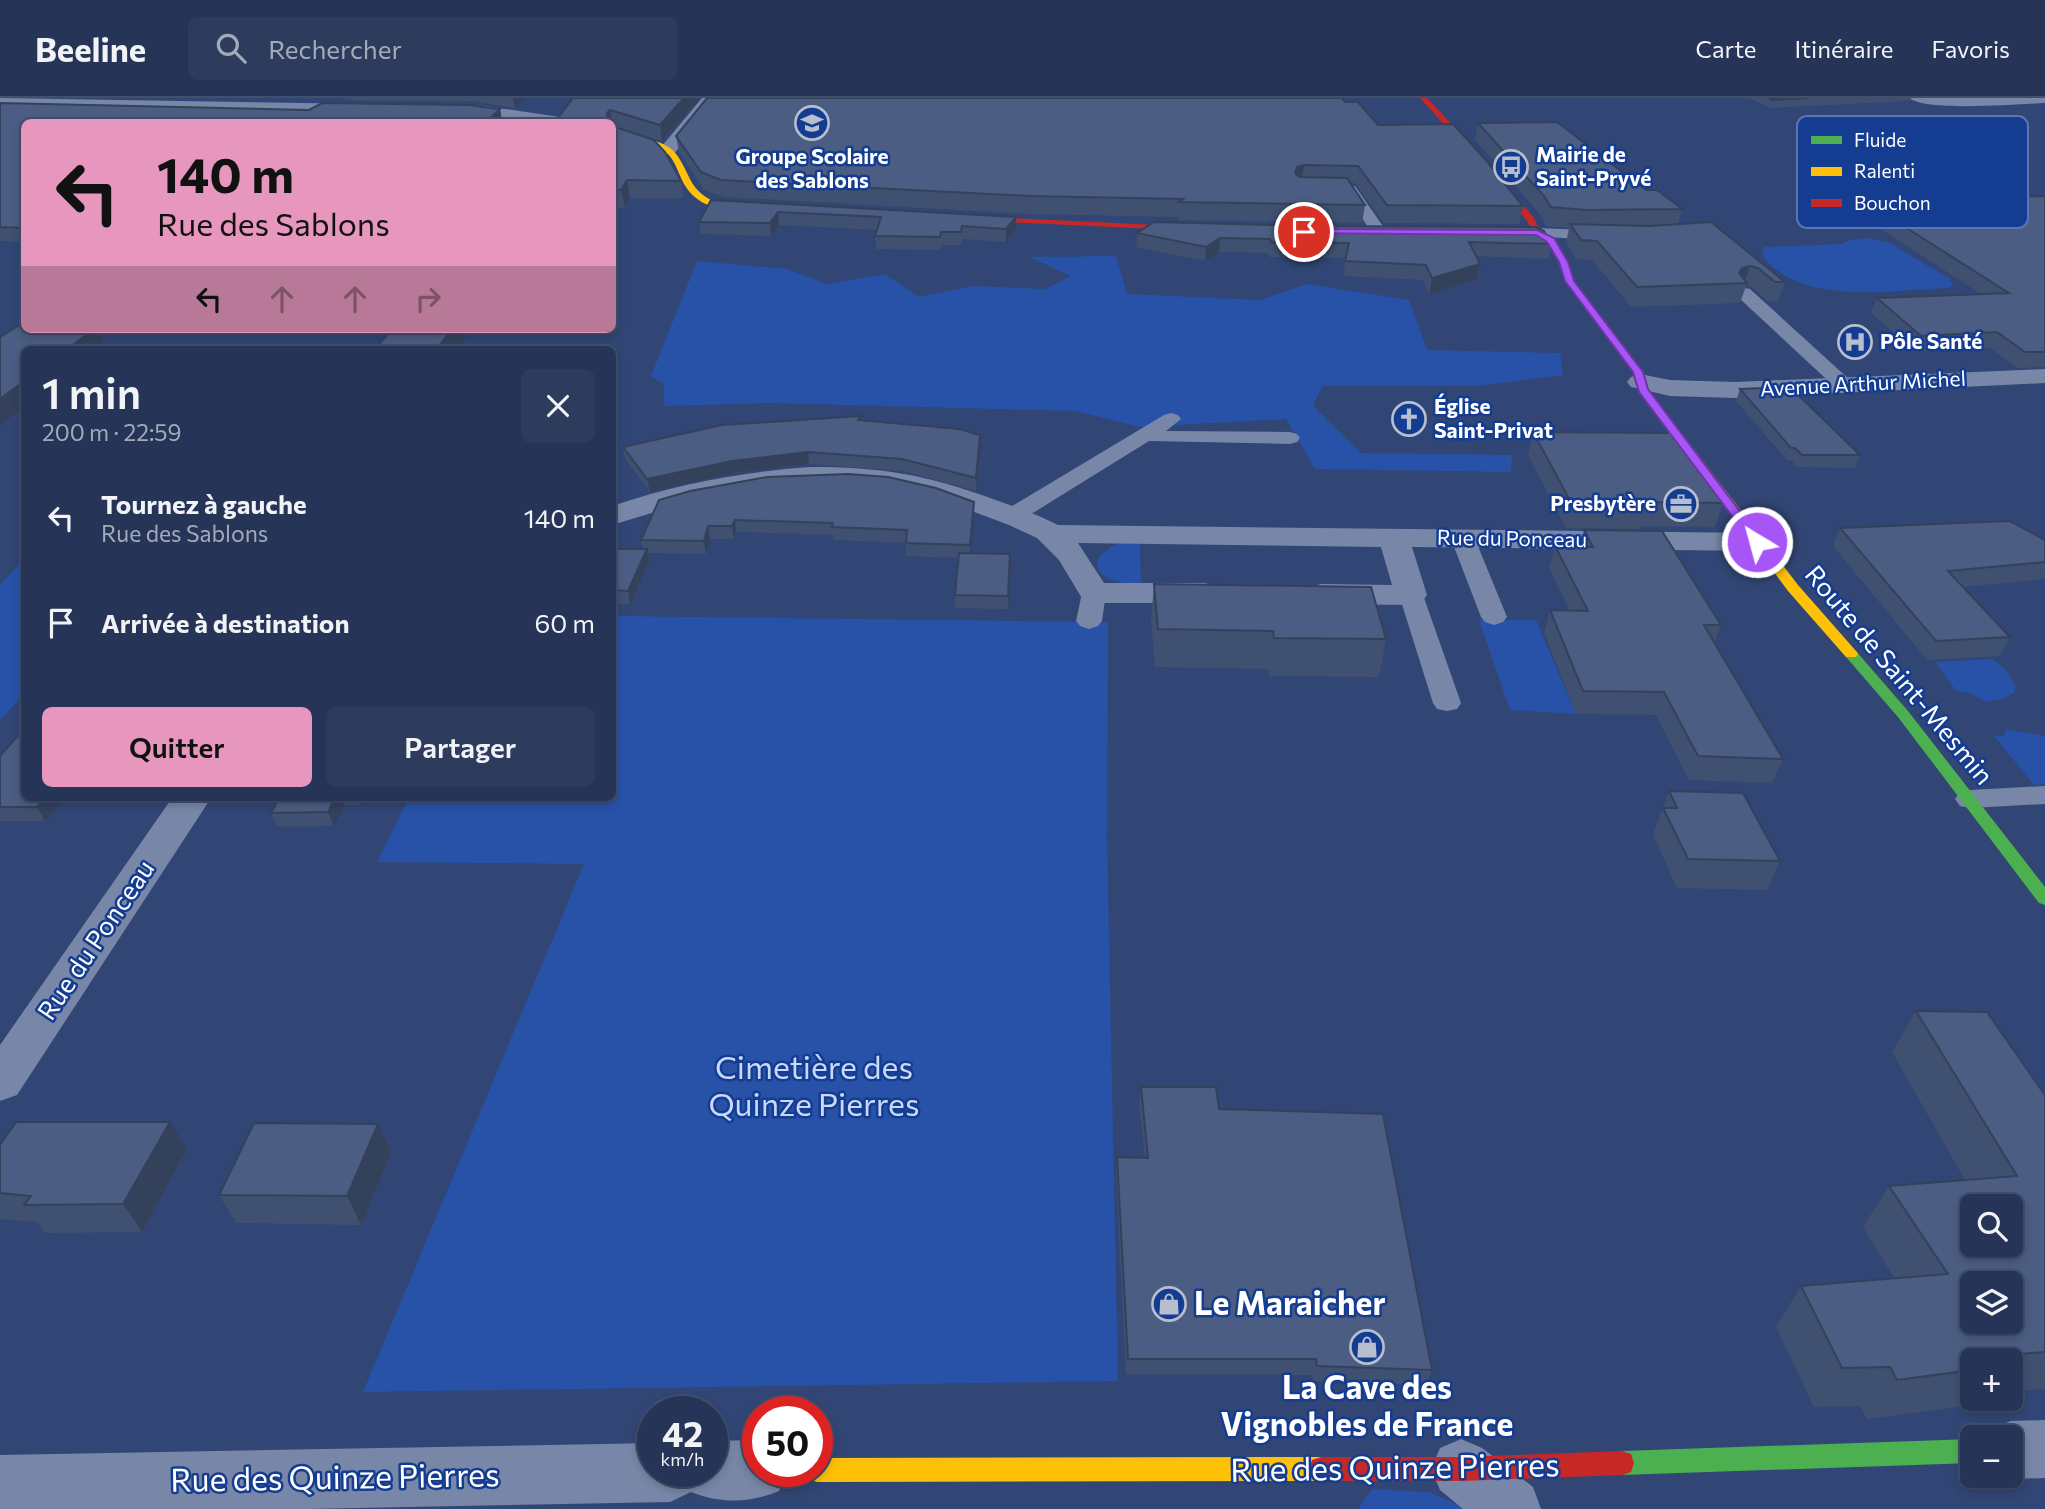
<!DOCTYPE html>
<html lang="fr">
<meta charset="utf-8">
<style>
:root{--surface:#253457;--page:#2d3c5d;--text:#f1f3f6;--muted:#a3aaba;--line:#424f6d;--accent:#e797bd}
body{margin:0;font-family:Commissioner,sans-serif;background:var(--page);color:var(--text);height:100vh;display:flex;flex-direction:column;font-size:26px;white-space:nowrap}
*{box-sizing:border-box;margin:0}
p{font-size:23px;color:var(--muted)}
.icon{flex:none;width:38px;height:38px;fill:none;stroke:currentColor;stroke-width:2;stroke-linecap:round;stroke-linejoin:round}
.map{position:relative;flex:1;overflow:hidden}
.panel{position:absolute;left:21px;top:248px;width:595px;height:455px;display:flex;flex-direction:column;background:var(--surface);border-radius:10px;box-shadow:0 4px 10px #0003,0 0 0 2px var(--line)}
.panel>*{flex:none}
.hud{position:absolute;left:21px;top:21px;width:595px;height:214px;border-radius:10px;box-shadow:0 4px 10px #0003,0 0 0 2px var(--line);background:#e797bd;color:#111;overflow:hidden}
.controls{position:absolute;left:1960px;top:1096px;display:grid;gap:14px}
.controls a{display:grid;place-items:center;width:63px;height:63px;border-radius:10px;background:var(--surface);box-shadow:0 4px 10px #0003,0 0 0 2px var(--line);font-size:35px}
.speed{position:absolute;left:637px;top:1298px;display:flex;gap:14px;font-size:35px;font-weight:700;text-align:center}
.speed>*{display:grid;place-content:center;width:91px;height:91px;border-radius:50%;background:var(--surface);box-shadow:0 4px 10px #0003,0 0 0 2px var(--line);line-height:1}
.speed small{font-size:18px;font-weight:400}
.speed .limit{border:10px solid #d22;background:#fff;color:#111}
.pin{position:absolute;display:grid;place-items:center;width:60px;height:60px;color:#fff;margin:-30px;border:4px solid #fff;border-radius:50%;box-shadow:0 2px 7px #0007}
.me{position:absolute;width:77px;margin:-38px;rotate:323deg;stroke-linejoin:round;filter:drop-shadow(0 0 5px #0008)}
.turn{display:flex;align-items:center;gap:24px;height:147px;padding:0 21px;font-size:32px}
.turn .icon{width:91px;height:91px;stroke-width:2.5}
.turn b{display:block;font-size:49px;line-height:60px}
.lanes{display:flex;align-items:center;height:66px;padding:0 21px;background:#0003;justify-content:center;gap:35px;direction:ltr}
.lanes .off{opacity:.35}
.round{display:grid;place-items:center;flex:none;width:74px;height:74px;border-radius:10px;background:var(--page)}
.overview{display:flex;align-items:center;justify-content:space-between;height:119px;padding:0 21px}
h1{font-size:42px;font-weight:600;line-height:52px}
.primary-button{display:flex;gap:14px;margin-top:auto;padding:14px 21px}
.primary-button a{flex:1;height:80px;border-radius:10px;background:var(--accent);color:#111;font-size:28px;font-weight:600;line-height:80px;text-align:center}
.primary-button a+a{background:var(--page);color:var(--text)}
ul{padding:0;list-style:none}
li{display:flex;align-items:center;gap:21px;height:105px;padding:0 21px}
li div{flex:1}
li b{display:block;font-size:26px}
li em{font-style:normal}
header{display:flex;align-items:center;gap:42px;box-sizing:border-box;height:98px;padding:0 35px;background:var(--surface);border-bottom:2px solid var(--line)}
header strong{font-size:33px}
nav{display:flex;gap:38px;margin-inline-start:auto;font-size:24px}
.search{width:490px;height:63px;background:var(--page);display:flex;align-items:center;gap:18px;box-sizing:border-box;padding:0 24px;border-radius:10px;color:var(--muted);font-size:26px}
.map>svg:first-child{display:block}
</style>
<header>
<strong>Beeline</strong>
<div class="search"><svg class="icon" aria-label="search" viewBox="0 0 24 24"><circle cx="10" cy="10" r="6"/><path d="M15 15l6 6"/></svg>Rechercher</div>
<nav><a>Carte</a><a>Itinéraire</a><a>Favoris</a></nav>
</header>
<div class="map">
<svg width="2045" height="1411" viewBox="0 0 2045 1411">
<rect width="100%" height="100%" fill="#314674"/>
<path fill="#2752a8" d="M1867,140L1888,144L1950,181L1953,188L1946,190C1891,192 1798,208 1762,157L1764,149L1841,146L1851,142Z
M1116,158L1127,196L1260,202L1307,186L1409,202L1427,252L1560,255L1563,277L1477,288H1322L1313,308L1361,355L1512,357L1511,374L1315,371L1286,321L1140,329L1076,313L770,305L664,308V286L651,278L697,163L787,171L827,186L885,176L919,199L973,188L1045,191L1071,178L1029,159Z
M1122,443H1140L1141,487C1103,487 1075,465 1122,443Z
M20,466H24V596L0,622V487Z
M613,518L1108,524L1107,740L1118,1283L363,1294L584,766L377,764L409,700H612Z
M1479,522H1536L1576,616L1510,612Z
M1993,561L2006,572L2016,589L2014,595L2002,601L1985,604L1972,596L1956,593L1935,564Z
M2006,631L2045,638V686L2034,687L1994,638H2004Z
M1372,1391L1429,1394L1467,1411H1358Z"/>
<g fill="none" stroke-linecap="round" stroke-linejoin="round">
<path fill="#7887a7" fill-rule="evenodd" d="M1909,0H2045V5C2018,6 1927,14 1909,0Z
M1334,87L1355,88L1387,134L1385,137H1373L1346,95L1329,94L1327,91L1329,88Z
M1537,130L1609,133L1617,138L1609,143L1531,138L1529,135Z
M1744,190L1750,191L1851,283L1854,287L1851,291H1837L1738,199L1735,195L1738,191Z
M1171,315L1178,317L1181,321L1166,333L1290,334L1297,336L1300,340L1297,344L1290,346L1149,343L1020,423H1004L1001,418L1004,413L1164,317Z
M1463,434L1471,436L1475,441L1507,519L1503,524L1494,527L1485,524L1481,519L1451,441L1455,436Z
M1094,488L1103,490L1106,495L1102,523L1098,528L1089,531L1080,528L1076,523L1082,495L1085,490Z
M1411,490L1420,492L1423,497L1461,605L1457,611L1447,613L1437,611L1433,605L1399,497L1402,492Z
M2045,688V706L1970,710L1960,708L1955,701L1960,694L1970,692Z"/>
<path fill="#7887a7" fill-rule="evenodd" d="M0,0L365,6L373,11L365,16L0,10Z
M702,0H719L674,56H662L659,52L662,48Z
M450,6L485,8L560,19L568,24H529L444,14L442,11L444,8Z
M2045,271V285L1735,300L1670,298L1631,289L1627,284L1631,279L1640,276L1670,282L1735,284Z
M809,369C882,369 924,376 993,401C1015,409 1037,416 1058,427L1757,435L1768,438L1772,444L1768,450L1757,453L1412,449L1427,497L1422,504L1411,507L1321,506L1310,503L1305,496L1310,489L1321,486L1392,487L1381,449L1078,445L1104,485H1205L1216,488L1221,495L1216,502L1205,505H1094L1083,502L1059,462L1037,440L1009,427L937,400L889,389L849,386L768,389L691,403L612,427V408C677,386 741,374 809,369Z
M172,700H211L17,997L0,1003V947Z
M2045,1322V1380L2011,1381L2002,1377H2011V1339H1987L1990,1331L2011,1323Z
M1461,1341L1482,1350L1533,1389L1541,1411H1463L1440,1392L1431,1371L1440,1350Z
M758,1342V1374H787L779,1393C750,1405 721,1406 691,1394L670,1404L307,1411H0V1357L653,1345V1374H712V1343Z"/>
<path fill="#4caf50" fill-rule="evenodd" d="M1851,552L1856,553L1908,613L2045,789V807L2039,805L1898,619L1846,559L1844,556Z
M1972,1341V1365L1622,1377L1613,1374L1610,1365L1613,1356L1622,1353Z"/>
<path fill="#ffc107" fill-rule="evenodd" d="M612,34C631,38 654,39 670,50C679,57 683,67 688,77C702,109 731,109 762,108L766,110L762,112C733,113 701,115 684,86C679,77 676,65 669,57C655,43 631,42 612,38Z
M1675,337H1683L1798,487L1856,553L1858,556L1856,559H1846L1788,493L1675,341Z
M1321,1359L1330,1362L1333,1371L1330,1380L1321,1383L817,1384L808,1381L806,1374H817V1360Z"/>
<path fill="#c62828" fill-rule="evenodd" d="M1420,0H1427L1493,70L1534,120L1540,133L1554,140L1568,164L1573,183L1643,274L1648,292L1683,337V341H1675L1638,292L1633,274L1565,183L1560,164L1548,144L1534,137L1527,123L1487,74Z
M966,118L1199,129L1203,131L1199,133L963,122Z
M1622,1353L1631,1356L1634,1365L1631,1374L1622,1377L1461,1383H1321L1312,1380L1309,1371L1312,1362L1321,1359H1461Z"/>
</g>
<path fill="#405070" d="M345,0H524L515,10L471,3L345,2Z
M573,0H700L662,43L613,29L681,83L683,100H630L625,110H612V24H555Z
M1749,0H1911L1910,3L1770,10Z
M1345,4L1378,27L1523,108L1519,126L1384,125L1355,85H1351L1365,107L1362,125L1178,122V119L1029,116L724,99L704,92L679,54L676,38Z
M0,5L309,12L500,11L502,23L24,24V144L0,143Z
M1478,25L1646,92L1682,111L1678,126L1785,184L1778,203L1768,204L1752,189L1746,188L1740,205L1631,209L1592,162L1576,161L1566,145L1569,130L1546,128L1540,116L1475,42Z
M2045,98V269L2017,270L1990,250L1915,253L1871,215L1877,200L1981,196L1859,117L1864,103Z
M711,102L1016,131L1006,144L962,141L961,147H941V152L876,151L875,138L877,132L779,127L771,138L701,136L699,124Z
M1137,135L1551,146L1548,161L1476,158L1480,166L1477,181L1429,196L1423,182L1343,178L1346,160L1269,159L1268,155L1219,154L1205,163L1136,149Z
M1740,291L1860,357L1855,370L1797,369L1791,362H1787L1736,303Z
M862,322L980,337L981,349L976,393L903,373L809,366L733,375L650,394L625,361L623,349Z
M1533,334L1723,405L1715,429L1641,428L1640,431L1566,430L1528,357Z
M659,402L974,417L970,456L1011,469L1008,511L955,510V497L959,460L906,458V445L833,442V437L736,434L734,441H710L706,456L648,455L649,464L630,506H612V451H643L641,442Z
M1840,430L2045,442V481L1963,489L2010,539L2000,558L1927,562L1833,448Z
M1584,432L1721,527L1715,544L1783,661L1772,685L1689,682L1656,617L1576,616L1544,535L1550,512L1570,513L1549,470L1555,448L1580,449Z
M1154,486L1386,541L1379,579L1269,578L1268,571L1155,569L1151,523Z
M0,658L24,700H64L45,723H0Z
M1669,693L1780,763L1767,792L1677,790L1653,737Z
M279,700H363L360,707H345L334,728L277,729L271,715Z
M1916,913L2045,997V1291L2011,1293V1262H1972V1300H1994L1990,1305L1867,1321L1860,1308L1814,1309L1776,1229L1801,1188L1895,1181L1863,1129L1889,1088L1965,1082L1892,954Z
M1141,989L1219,1011L1432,1272L1426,1287L1313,1283L1312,1277L1126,1276L1116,1074L1117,1059L1145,1060L1139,1005Z
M378,1026L391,1054L361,1127L236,1125L219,1097Z
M0,1047L187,1051L142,1134L45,1135L37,1124L0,1121Z"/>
<path fill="#34415b" d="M514,0H524L515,10L513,1Z
M684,0H700L662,43L660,27Z
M500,11L502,23L501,24H486Z
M610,12L612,24H608L607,15Z
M1304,67L1301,84L1295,75L1297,69Z
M627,82L630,100L625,110L621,92Z
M778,114L779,127L771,138L770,125Z
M1016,119V131L1006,144V131Z
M1220,140L1219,154L1205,163L1206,149Z
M1480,166L1477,181L1429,196L1432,180Z
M1750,168L1744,185L1739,175L1742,170Z
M94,231H97L104,247L98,252H66Z
M452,231H472L457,252H436Z
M24,283V309L0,327V301Z
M980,337L981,349L976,393V380Z
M808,354L809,366L733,375L650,394L647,381L732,363Z
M974,404V417L970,460V447Z
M735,422L736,434L734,441L732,428Z
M708,428L710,441L706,456L704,443Z
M647,451L649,464L630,506L628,493Z
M1010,456L1011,469L1008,511V498Z
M44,700H64L45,723L37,709Z
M335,700H342L345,707L334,728L328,714Z
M357,700H363L360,707Z
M170,1024L187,1051L142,1134L123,1106Z
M378,1026L391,1054L361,1127L347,1098Z"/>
<path fill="#4b5d82" stroke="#34415b" stroke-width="2" fill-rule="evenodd" d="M573,0H684L660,27L610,12L607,15L608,24H555Z
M707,0H1342L1345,4H1358L1378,27L1453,26L1485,61L1523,108L1387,107L1358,68L1304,67L1297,69L1295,75L1299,79L1347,80L1365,107L1179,104L1183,101L1029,98L721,82L701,74L676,38Z
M1769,0H1807L1772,2Z
M0,5L309,12L322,5L468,7L500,11L486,24H24V130L0,129Z
M1557,24L1646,92H1657L1682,111L1586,112L1551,109L1544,98L1478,25Z
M612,28L654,42L665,54L681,83L627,82L621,92H612Z
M2045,98V254H2025L1997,234L1921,238L1877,200L2009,195L1864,103Z
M711,102L1016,119L1006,131L962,128L961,134H941L940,139L875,138L881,119L778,114L770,125L699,124Z
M1154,124L1306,128L1536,129L1544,133L1551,146L1469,144L1480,166L1432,180L1426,167L1345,163L1349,145L1271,144L1270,141L1220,140L1206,149L1137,135Z
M1711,124L1785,184H1775L1758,170L1750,168L1742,170L1739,175L1747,185L1637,189L1597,143L1581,142L1570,126L1649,128Z
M18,228H24V231H94L66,252H24V283L0,301V239Z
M392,231H452L436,252H374Z
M1790,289L1860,357H1802L1795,350H1791L1740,291Z
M861,318L858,322L959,331L980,337L976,380L902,361L808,354L732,363L647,381L623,349L722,327Z
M1533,334L1672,335L1692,359L1723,405L1646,404L1648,407L1572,406Z
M848,376L888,379L936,390L974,404L970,447L906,445L907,432L832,429L833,425L735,422L732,428H708L704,443L641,442L659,402L690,393L767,379Z
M2010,423L2045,442V464L1948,473L2010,539L1936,543L1840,430Z
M1584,432L1662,433L1721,527H1704L1783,661L1698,658L1664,594L1583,593L1550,512L1588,513L1555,448L1593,449Z
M612,451H647L628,493L612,492Z
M959,455L1010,456L1008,498L955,497Z
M1154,486L1371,489L1386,541L1274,540L1273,533L1158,531Z
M24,631V700H44L37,709H0V658Z
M1669,693L1743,695L1780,763L1688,761L1663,710H1677Z
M279,700H335L328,714L271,715Z
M1916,913L1987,914L2045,997V1254L2017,1256L2024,1265L2011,1267V1262H1972V1272L1897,1282L1890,1269L1842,1270L1801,1188L1948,1176L1889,1088L2017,1078ZM1972,1108H2011V1146H1972ZM1972,1185H2011V1223H1972Z
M1141,989H1216L1219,1011L1383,1016L1432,1272L1317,1268L1316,1261H1128L1117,1059L1148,1060Z
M16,1024H170L123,1106L24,1107L31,1098L0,1095V1047Z
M254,1025L378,1026L347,1098L219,1097Z"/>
<path fill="#a855f7" stroke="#6d37a1" stroke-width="2" d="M1304,131L1537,132L1554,140L1568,164L1574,183L1643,274L1648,291L1763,444L1757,447L1753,446L1639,294L1633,274L1565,183L1559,164L1547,144L1536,137L1301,135Z"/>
<defs>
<g id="school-ring" transform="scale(1.75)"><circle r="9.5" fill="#143c91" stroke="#b7bece" stroke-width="1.5"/><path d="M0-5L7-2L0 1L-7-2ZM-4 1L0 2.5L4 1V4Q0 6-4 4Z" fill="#b7bece"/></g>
<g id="bus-ring" transform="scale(1.75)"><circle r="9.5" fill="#143c91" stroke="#b7bece" stroke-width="1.5"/><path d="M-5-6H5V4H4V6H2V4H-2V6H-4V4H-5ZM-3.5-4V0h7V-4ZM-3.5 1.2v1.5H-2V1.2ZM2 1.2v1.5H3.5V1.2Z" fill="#b7bece"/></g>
<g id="hospital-ring" transform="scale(1.75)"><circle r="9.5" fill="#143c91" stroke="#b7bece" stroke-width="1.5"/><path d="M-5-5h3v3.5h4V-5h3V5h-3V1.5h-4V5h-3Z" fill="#b7bece"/></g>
<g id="church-ring" transform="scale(1.75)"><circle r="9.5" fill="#143c91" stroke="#b7bece" stroke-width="1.5"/><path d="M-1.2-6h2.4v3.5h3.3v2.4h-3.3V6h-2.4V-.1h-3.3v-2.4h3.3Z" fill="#b7bece"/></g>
<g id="office-ring" transform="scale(1.75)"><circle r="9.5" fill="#143c91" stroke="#b7bece" stroke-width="1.5"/><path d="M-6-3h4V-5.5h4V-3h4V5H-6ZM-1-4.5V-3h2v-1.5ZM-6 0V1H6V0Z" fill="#b7bece"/></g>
<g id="shop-ring" transform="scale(1.75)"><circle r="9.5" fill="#143c91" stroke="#b7bece" stroke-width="1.5"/><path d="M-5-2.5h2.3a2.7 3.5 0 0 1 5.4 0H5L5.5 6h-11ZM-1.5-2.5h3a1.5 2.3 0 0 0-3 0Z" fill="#b7bece"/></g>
</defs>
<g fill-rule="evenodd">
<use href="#school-ring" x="812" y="25"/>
<use href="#bus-ring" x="1511" y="69"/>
<use href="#hospital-ring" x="1855" y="244"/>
<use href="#church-ring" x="1409" y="321"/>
<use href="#office-ring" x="1681" y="406"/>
<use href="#shop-ring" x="1169" y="1206"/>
<use href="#shop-ring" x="1367" y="1249"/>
</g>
<g text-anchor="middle" stroke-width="5" stroke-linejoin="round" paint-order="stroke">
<g font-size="21" font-weight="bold" fill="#fff" stroke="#143c91" text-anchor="start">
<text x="1536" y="64">Mairie de<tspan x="1536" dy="24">Saint-Pryvé</tspan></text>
<text x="812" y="66" text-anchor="middle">Groupe Scolaire<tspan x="812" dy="24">des Sablons</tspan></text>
<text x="1880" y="251">Pôle Santé</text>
<text x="1434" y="316">Église<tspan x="1434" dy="24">Saint-Privat</tspan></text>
<text x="1656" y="413" text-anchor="end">Presbytère</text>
</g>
<g font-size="21" fill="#fff" stroke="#143c91">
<text transform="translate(1863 286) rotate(-3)" y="7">Avenue Arthur Michel</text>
<text transform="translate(1512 441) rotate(1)" y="7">Rue du Ponceau</text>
</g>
<g font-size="26" fill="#fff" stroke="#143c91">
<text transform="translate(1899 577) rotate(50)" y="9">Route de Saint-Mesmin</text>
<text transform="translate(96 842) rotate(-56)" y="9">Rue du Ponceau</text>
</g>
<g font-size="32" fill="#c8d9fc" stroke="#143c91">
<text x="814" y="981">Cimetière des<tspan x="814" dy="37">Quinze Pierres</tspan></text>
</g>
<g font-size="32" font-weight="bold" fill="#fff" stroke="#143c91" text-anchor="start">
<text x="1194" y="1217">Le Maraicher</text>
<text x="1367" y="1301" text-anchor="middle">La Cave des<tspan x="1367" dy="37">Vignobles de France</tspan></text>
</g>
<g font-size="32" fill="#fff" stroke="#143c91">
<text transform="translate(1395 1370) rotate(-1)" y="11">Rue des Quinze Pierres</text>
<text transform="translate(335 1380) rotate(-1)" y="11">Rue des Quinze Pierres</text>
</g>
</g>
<rect x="1797" y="18" width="231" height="112" rx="10" fill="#143c91" stroke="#5a76b2" stroke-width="2"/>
<rect x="1811" y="38" width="31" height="8" fill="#4caf50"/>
<rect x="1811" y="69" width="31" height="9" fill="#ffc107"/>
<rect x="1811" y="101" width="31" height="8" fill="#c62828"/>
<g font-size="19" fill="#fff">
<text x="1854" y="49">Fluide</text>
<text x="1854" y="80">Ralenti</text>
<text x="1854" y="112">Bouchon</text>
</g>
</svg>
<div class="controls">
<a><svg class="icon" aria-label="search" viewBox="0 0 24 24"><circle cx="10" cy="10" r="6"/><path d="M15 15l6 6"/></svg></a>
<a><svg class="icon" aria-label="layers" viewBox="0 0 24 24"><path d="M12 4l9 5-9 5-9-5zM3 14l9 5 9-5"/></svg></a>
<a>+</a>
<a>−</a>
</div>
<div class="speed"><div>42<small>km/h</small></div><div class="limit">50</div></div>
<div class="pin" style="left:1304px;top:134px;background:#d93025"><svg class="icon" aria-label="arrive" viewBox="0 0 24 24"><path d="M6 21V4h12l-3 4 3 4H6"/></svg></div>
<svg class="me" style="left:1757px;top:444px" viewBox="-20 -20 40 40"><circle r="17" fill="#a855f7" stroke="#fff" stroke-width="3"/><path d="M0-11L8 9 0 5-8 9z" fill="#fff"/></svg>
<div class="hud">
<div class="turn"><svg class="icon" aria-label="left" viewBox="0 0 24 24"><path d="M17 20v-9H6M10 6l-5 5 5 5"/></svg><div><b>140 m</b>Rue des Sablons</div></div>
<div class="lanes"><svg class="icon" aria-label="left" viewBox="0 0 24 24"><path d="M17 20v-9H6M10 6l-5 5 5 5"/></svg><svg class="icon off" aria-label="ahead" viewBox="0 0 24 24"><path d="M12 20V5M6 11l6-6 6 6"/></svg><svg class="icon off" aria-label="ahead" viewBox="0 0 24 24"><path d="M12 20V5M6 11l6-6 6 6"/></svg><svg class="icon off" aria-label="right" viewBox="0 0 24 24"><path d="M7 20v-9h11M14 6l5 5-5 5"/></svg></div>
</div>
<section class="panel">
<div class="overview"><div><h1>1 min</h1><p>200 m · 22:59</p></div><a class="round"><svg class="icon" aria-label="close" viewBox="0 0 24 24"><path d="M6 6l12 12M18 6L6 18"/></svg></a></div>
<ul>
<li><svg class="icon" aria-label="left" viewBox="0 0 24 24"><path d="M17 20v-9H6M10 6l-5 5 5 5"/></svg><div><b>Tournez à gauche</b><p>Rue des Sablons</p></div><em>140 m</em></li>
<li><svg class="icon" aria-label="arrive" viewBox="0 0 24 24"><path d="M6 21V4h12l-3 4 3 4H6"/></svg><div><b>Arrivée à destination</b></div><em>60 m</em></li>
</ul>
<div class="primary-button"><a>Quitter</a><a>Partager</a></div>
</section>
</div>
